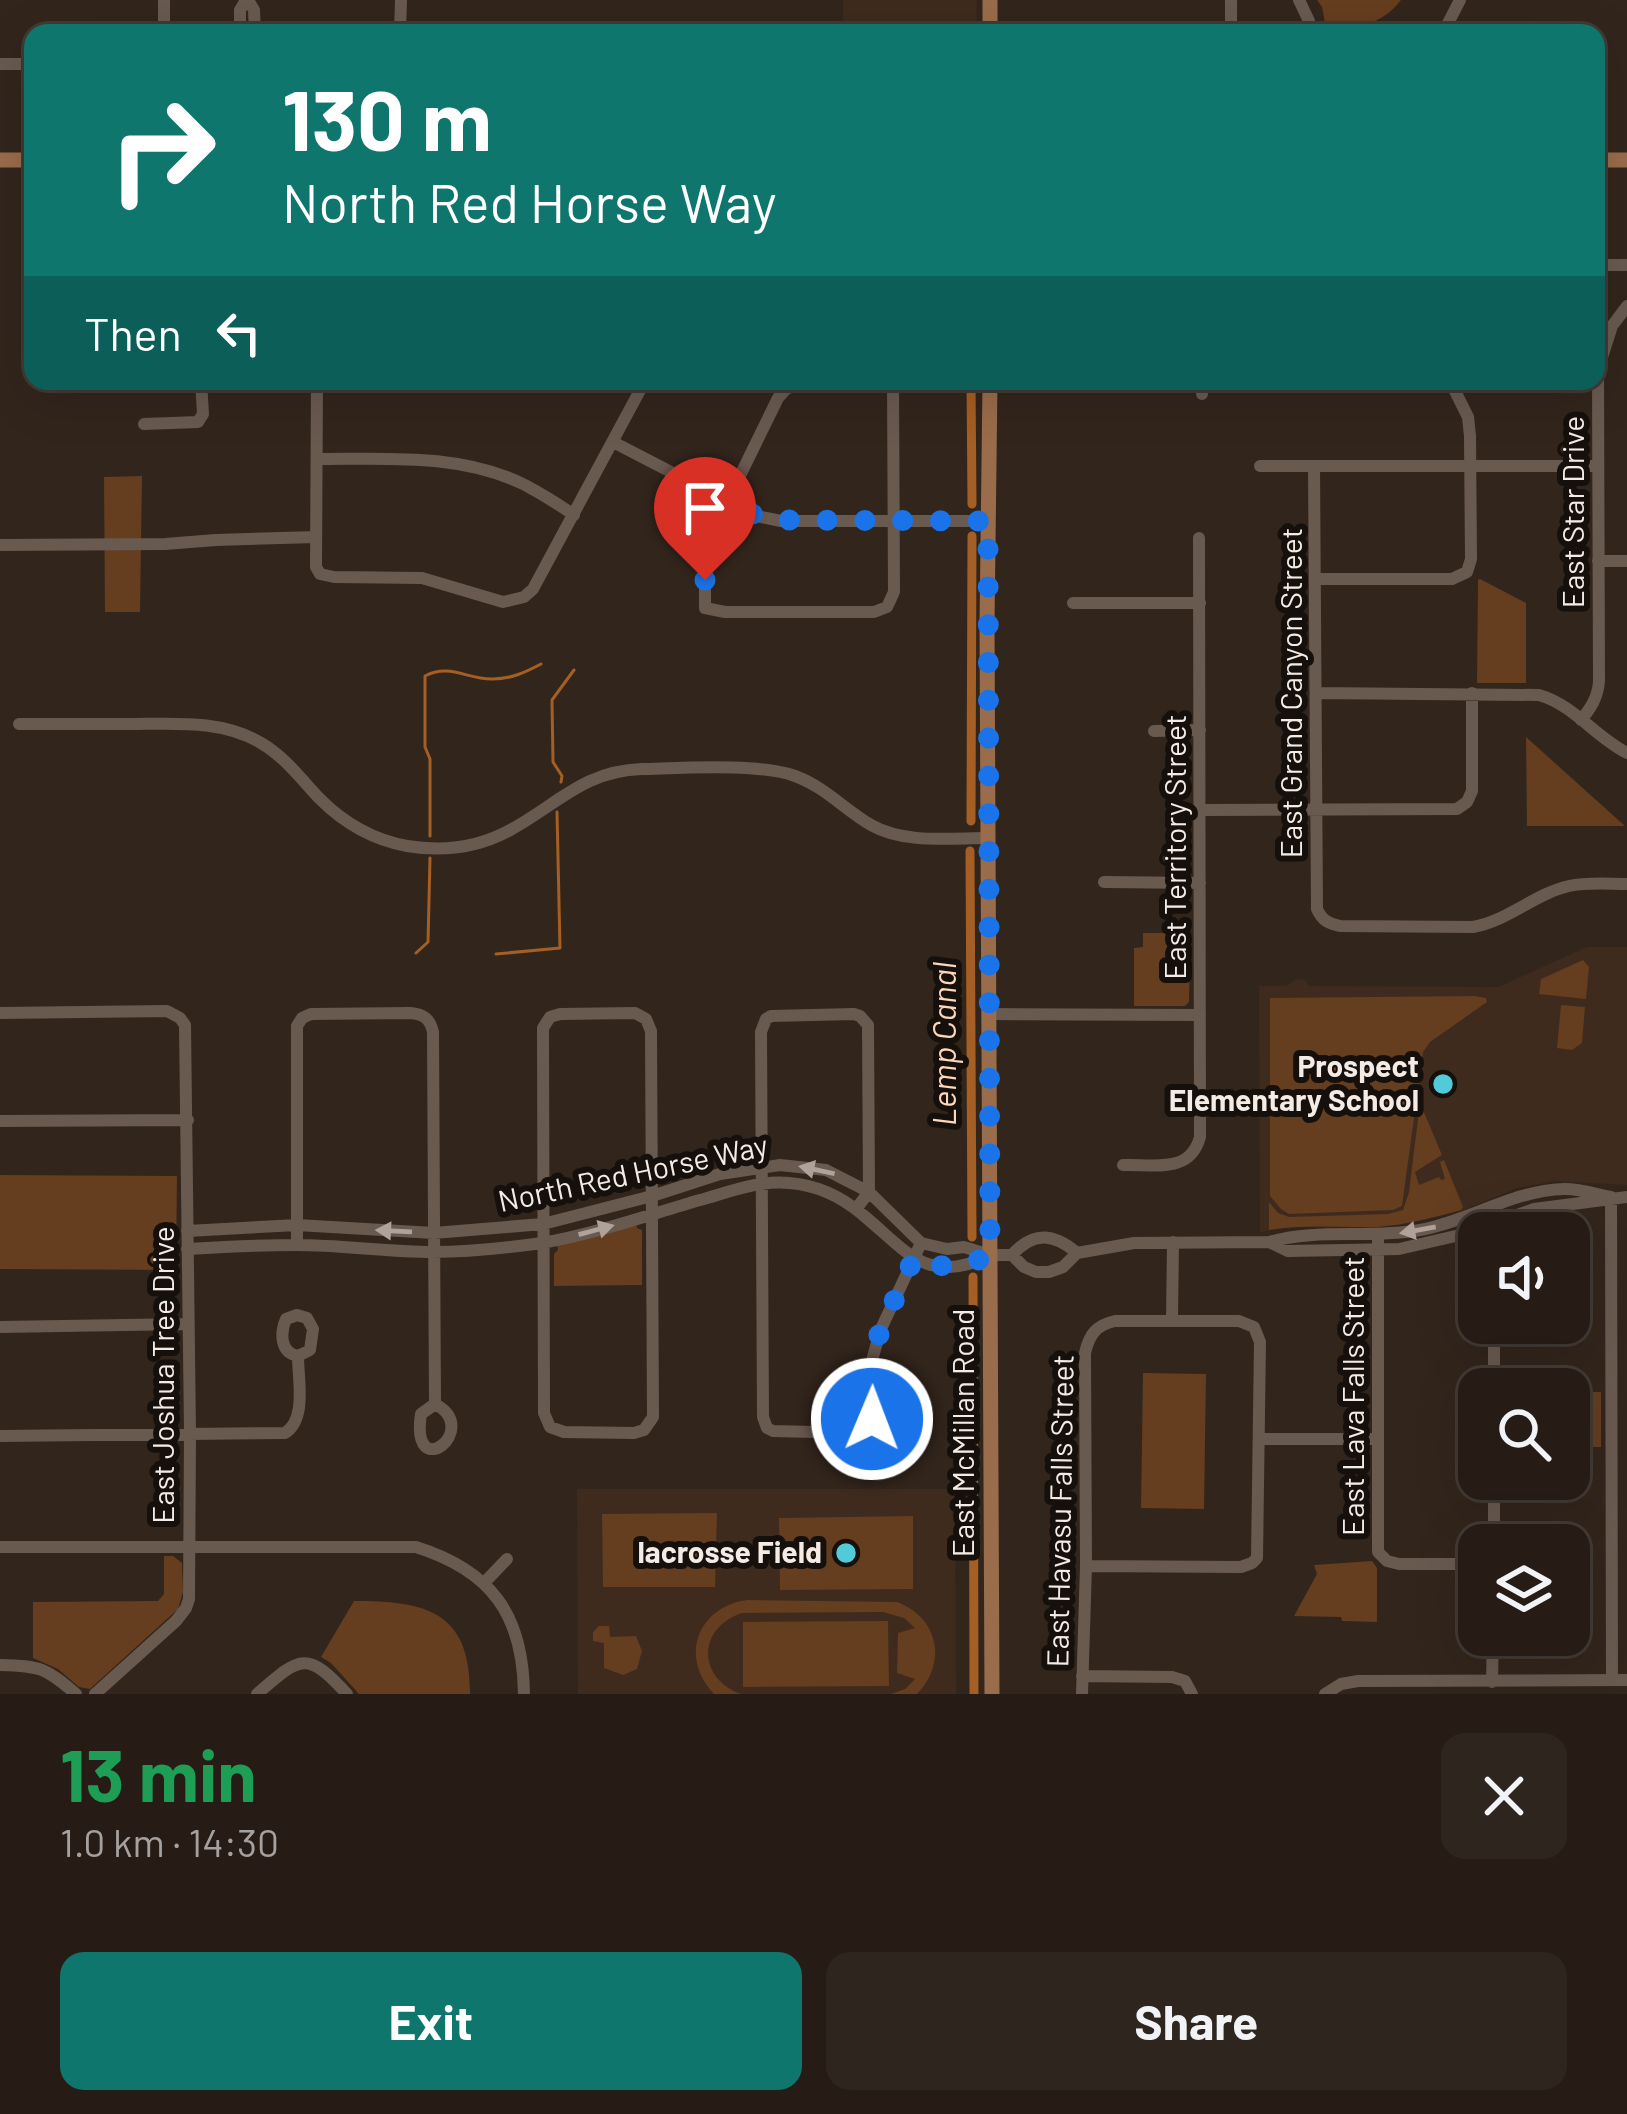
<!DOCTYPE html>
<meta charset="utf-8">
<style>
:root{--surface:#261c15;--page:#2e251e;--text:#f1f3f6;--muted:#a4a1a0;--line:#423a34;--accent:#0f766e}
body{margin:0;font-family:Barlow,sans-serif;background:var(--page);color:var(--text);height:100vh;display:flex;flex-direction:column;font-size:45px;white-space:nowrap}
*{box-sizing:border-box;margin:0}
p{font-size:39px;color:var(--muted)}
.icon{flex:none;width:66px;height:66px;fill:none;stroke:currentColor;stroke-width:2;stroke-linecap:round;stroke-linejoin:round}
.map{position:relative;height:1694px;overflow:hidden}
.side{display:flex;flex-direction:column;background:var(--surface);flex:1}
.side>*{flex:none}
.hud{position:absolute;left:24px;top:24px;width:1581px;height:366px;border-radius:24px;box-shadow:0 12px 48px #0002,0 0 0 3px var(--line);background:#0f766e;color:#fff;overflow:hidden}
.buttons{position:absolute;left:1458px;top:1212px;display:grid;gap:24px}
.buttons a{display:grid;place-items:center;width:132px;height:132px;border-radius:24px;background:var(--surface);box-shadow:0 12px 48px #0002,0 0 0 3px var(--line);font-size:60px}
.pin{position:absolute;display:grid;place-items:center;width:102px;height:102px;color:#fff;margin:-123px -51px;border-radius:50% 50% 50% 0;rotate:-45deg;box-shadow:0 0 12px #0007}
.pin .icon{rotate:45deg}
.me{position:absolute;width:132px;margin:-66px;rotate:1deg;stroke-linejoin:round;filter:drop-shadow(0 0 9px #0008)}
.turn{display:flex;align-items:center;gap:42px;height:252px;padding:0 60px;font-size:54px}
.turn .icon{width:156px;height:156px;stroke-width:2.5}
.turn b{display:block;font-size:84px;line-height:102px}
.then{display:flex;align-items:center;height:114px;padding:0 60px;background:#0003;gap:24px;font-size:45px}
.round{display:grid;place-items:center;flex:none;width:126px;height:126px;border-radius:24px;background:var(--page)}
.summary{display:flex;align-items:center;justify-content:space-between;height:204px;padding:0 60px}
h1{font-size:72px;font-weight:700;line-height:90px;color:#1e9e55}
.button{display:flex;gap:24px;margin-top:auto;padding:24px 60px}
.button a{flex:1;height:138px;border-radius:24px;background:var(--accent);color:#fff;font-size:48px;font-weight:700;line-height:138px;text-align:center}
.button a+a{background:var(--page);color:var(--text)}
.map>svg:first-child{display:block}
</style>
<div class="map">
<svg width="1627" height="1694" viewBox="0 0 1627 1694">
<rect width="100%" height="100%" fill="#32251c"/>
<path fill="#3e2b1e" d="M843,0H977L976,33H843Z
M1587,947H1627V1185L1555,1181L1517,1188L1461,1211L1405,1224L1378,1227H1291L1260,1232L1259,986H1286L1297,979L1305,980L1309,986L1498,987Z
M577,1489H955L956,1694H578Z"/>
<path fill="#653d1f" d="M1317,0H1401C1381,26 1357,28 1326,28L1322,7Z
M142,476L140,612H105L104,477Z
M1480,579L1526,603V683H1477L1478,580Z
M1526,737L1625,826H1527Z
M1143,933H1189C1192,954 1189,979 1189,1002L1185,1006H1134V948L1143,947Z
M1583,960L1589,967L1586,999L1539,994L1541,979Z
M1475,996L1486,998L1487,1002L1430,1042L1423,1052L1402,1206L1393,1210L1289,1214L1281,1209L1270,1196V998Z
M1561,1005L1585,1007L1582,1043L1572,1050L1557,1048Z
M1420,1103L1442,1155L1415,1172L1419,1185L1439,1177L1441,1180L1445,1179L1440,1162L1444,1160L1463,1207L1461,1210C1433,1218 1405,1225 1376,1227C1340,1228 1305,1224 1269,1230V1202L1278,1213L1289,1217L1388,1214L1403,1210L1409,1192Z
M0,1175L177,1176L176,1270L0,1269Z
M636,1223L637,1228L642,1230V1285L554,1286V1254L558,1250L557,1244Z
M1143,1373L1206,1374L1204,1509L1141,1508Z
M1569,1392H1601V1447H1569Z
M717,1513L715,1587H603L602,1514Z
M913,1516V1589L780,1590L779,1518Z
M164,1556H173L182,1563L183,1592L178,1609L90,1689L79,1687L58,1669L33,1658V1602L158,1601L164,1594Z
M1372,1561L1377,1568V1622L1342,1621L1341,1617L1294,1616L1317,1574L1314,1565Z
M747,1600L897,1602C938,1617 948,1662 917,1694H891L905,1689L915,1679L897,1673L898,1633L915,1628L904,1618L883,1612L742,1613C697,1628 697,1678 741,1694H714C679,1658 697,1607 747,1600Z
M354,1601C424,1601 471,1610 470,1694H359L331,1663L321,1657Z
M888,1621L889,1686L743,1687V1622Z
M599,1626H609L610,1637L636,1636L642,1651L637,1669L623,1675L604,1668V1643L593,1641V1632Z"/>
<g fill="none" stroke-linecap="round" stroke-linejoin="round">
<path stroke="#a55e23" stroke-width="3" d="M561,782L562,776L553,762L552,700L574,670
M430,836V759L425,747V676C450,663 468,680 493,679C511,679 526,672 541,664
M416,953L428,942L430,858
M496,954L560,948L557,812"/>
<path stroke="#a55e23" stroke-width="9" d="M971,381L972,504
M971,821L972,536
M970,851L972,1237
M973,1277L974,1694"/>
<path stroke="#695a50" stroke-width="12" d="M248,0L254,10L255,33
M1231,0V33
M1299,0L1309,21V33
M164,33V0
M240,33V10L246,0
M400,33L401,0
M1443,33L1460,0
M0,64H33
M1596,265H1627
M317,381L316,567L320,574L334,577L422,578L503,602L524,597L533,589L645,381
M893,381L894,592L887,607L874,612H725L705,608V552L709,539L778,398L786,389L798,384L893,385
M1202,381V394
M144,424L198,422L203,414L201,381
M613,442L756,516L781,521H988
M317,459C386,459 461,453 525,485C542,494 558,504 574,515
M1260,466H1597
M1314,466L1317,909C1322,920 1327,923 1340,926L1473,927C1508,921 1534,894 1569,886C1587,882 1609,884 1627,884
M0,545L165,544L216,540L316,537
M1598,561H1627
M1315,579H1452L1467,572L1471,559L1470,436L1468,417L1450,381
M1073,603H1200
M1316,693L1539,695C1574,705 1595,737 1627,753
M1581,720C1591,708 1598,697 1599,681L1598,370L1612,326L1627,306
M19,724C56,724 92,724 128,724C173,724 221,719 261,743C285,757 301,779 320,799C344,823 374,840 407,846C443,852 480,847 512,829C559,803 584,771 642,769C682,768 759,763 795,776C825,787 845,810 871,825C904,844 951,838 988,838
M1154,731L1200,730
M1200,810L1457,809L1467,802L1472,791V693
M1104,882L1200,883
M0,1013L167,1011L180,1018L185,1025L190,1433L189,1599L186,1608L176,1621L95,1694
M635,1013L646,1019L651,1031L653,1417L644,1430L634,1433L564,1432L550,1427L544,1413L543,1028L550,1017L560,1014Z
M988,1014L1200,1015
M0,1121L188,1120
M1123,1165C1155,1164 1190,1174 1200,1137L1199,538
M1611,1197L1612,1680
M856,1209L869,1192L868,1025L860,1016L854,1014L771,1016L766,1019L761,1032L763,1417L767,1428L773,1431L855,1433L865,1429L872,1419L873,1357L880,1331L921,1243
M187,1231L297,1225L434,1233L543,1224L652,1196L720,1174L780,1165L826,1170L869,1192L921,1243L947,1249L964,1247L990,1255H1012L1024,1267L1036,1272H1049L1063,1267L1077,1253L1134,1243L1269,1242C1317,1228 1370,1239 1420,1230C1470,1221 1513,1190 1565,1189C1580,1189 1596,1194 1611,1197
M1378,1235V1552L1387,1561L1399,1564H1479
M1269,1242L1288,1251L1399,1249L1460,1235L1534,1209L1627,1197
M297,1245V1026L302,1018L311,1014L410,1013C424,1014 430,1019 433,1032L435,1404
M187,1249C223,1247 260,1245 296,1245C342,1245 387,1252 433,1252C468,1252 506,1248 542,1243C595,1234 648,1215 700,1200C729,1192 759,1180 789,1183C817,1185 842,1197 863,1215C907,1251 927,1286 989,1256
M1012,1255C1033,1231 1054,1233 1077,1253
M1172,1320L1173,1242
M0,1327L188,1324
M1494,1389V1323
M435,1404C483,1429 410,1486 421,1414Z
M0,1436L285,1433C307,1419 298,1380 298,1356C280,1353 280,1333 286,1319L297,1315L307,1318L313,1329L310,1350L298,1356
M1259,1439H1377
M1494,1479V1545
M0,1547H416C492,1571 523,1615 524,1694
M484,1583L507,1559
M0,1665C41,1666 46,1668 76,1694
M1082,1676L1172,1677L1185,1681L1192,1694
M1492,1682L1493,1635
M257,1694C300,1657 306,1649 347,1694
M1082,1694L1086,1566L1085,1353C1089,1335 1096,1325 1115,1321H1239L1254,1327L1260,1342L1257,1558L1252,1563L1241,1567L1086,1566
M1325,1694L1341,1684L1358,1681L1627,1680"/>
<path stroke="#996c4b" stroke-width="15" d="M990,33V0
M0,160H33
M1596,160H1627
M990,381L987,624L992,1694"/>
</g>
<defs><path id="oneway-solid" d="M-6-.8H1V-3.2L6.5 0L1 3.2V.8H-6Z" transform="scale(3)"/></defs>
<g fill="#aea29a">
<use href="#oneway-solid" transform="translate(817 1170) rotate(-168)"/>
<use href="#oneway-solid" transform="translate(596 1230) rotate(-15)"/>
<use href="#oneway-solid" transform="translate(1418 1230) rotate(170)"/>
<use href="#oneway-solid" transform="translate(394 1231) rotate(-177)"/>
</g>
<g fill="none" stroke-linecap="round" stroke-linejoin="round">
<path stroke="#1a73e8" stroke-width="21" stroke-dasharray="0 37.8" d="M705,580V552L727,500L756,516L782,520L988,521L990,1255C963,1268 941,1270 914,1258L880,1331L873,1357L872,1419"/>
</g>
<g fill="#52cbd9" stroke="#15100c" stroke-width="4.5">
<circle cx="1443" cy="1084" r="12"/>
<circle cx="846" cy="1553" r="12"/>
</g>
<g text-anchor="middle" stroke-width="12" stroke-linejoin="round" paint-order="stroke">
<g font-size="30" fill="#f4ebe5" stroke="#15100c">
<text transform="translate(1574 512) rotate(-90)" y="10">East Star Drive</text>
<text transform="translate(1292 693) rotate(-90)" y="10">East Grand Canyon Street</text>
<text transform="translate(1176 847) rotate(-90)" y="10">East Territory Street</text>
<text transform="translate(633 1174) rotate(-12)" y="10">North Red Horse Way</text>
<text transform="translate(164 1375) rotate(-90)" y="10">East Joshua Tree Drive</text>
<text transform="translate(1354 1396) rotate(-90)" y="10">East Lava Falls Street</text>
<text transform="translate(964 1433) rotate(-90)" y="10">East McMillan Road</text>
<text transform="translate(1061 1511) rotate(-89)" y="10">East Havasu Falls Street</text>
</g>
<g font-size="30" font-weight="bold" fill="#f4ebe5" stroke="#15100c" text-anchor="end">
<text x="1419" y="1077">Prospect<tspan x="1419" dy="34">Elementary School</tspan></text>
<text x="822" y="1563">lacrosse Field</text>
</g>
<g font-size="33" font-style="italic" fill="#fdd5b9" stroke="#15100c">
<text transform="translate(944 1044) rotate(-90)" y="12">Lemp Canal</text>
</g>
</g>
</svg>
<div class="buttons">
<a><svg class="icon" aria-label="sound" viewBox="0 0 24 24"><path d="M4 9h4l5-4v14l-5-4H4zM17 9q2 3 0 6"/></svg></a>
<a><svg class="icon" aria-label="search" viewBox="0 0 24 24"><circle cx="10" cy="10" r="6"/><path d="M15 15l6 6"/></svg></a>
<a><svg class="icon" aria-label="layers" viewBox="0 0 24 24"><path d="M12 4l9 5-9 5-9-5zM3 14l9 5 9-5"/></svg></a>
</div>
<div class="pin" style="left:705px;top:580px;background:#d93025"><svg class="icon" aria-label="arrive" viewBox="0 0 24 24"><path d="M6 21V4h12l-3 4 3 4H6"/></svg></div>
<svg class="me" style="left:872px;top:1419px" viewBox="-20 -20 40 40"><circle r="17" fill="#1a73e8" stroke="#fff" stroke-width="3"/><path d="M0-11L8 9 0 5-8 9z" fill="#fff"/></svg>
<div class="hud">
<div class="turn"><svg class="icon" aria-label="right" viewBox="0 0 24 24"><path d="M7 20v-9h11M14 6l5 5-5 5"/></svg><div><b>130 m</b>North Red Horse Way</div></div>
<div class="then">Then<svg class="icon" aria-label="left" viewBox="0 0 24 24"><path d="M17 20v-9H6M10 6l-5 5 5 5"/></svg></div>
</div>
</div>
<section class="side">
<div class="summary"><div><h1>13 min</h1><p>1.0 km · 14:30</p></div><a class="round"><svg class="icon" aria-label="close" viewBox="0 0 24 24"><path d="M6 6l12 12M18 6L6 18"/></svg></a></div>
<div class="button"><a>Exit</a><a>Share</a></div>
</section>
